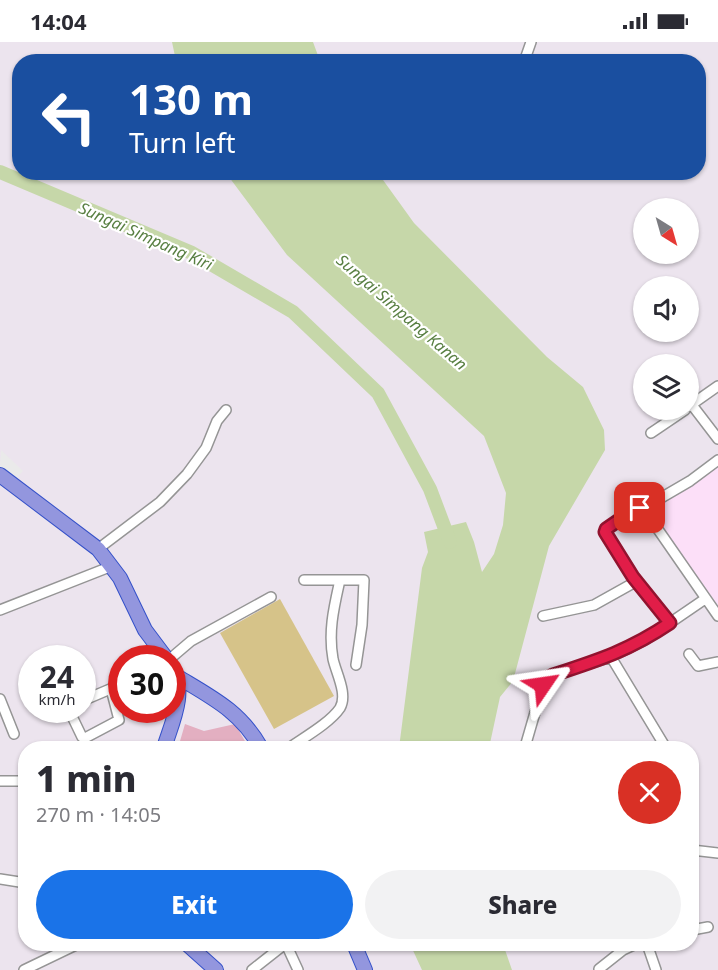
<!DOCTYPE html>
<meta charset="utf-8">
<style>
:root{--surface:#fff;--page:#f2f2f3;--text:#2b2b33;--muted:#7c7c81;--accent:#1a73e8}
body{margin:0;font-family:"Noto Sans",sans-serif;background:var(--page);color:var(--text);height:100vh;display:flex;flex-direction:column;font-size:22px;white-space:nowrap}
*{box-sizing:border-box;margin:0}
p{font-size:20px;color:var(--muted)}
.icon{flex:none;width:33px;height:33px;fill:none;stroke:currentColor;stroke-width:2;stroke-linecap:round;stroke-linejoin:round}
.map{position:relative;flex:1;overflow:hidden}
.details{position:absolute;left:18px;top:699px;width:681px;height:210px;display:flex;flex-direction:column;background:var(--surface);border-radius:24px;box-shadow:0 2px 4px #0004}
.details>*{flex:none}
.banner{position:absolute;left:12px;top:12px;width:694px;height:126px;border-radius:24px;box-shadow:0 2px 4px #0004;background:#1a4fa0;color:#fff;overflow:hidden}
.needle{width:39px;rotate:143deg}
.buttons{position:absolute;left:633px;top:156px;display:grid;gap:12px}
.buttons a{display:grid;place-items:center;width:66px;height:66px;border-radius:50%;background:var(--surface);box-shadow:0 2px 4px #0004;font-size:30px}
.speed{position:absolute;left:18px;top:603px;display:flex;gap:12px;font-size:30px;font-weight:700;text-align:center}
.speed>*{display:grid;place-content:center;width:78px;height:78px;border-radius:50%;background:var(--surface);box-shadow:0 2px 4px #0004;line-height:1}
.speed small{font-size:15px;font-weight:400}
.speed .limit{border:9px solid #d22;background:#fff;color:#111}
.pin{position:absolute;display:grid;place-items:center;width:51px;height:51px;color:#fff;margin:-26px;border-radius:12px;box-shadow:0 3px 9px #0006}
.me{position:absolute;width:66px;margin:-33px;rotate:58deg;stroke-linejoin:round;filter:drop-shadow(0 0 4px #0008)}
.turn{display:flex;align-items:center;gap:21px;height:126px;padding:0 18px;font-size:27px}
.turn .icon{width:78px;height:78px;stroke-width:2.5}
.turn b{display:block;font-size:42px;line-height:51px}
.round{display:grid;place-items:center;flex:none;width:63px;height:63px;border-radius:32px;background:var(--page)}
.summary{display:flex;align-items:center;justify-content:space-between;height:102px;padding:0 18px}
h1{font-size:36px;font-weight:800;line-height:45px}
.button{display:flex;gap:12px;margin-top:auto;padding:12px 18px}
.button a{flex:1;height:69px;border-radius:36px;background:var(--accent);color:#fff;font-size:24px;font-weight:800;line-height:69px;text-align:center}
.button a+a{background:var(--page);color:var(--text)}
.status{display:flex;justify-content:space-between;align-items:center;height:42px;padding:0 30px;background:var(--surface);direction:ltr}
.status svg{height:16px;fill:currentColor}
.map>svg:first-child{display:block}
</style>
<div class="status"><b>14:04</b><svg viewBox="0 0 49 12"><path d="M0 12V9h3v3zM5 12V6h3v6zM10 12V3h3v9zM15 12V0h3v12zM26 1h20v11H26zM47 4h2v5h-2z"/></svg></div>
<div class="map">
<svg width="718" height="928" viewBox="0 0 718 928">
<rect width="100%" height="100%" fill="#ece4ee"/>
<path fill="#fcdff8" d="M718,420V563L651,471Z"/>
<path fill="#e3afc1" d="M185,682L204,689L235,682L249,706H178Z"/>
<path fill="#d6c389" d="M280,557L334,654L274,687L220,591Z"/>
<path fill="#eaeaea" d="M1,408L23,429L15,438L0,426Z"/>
<path fill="#c6d7a9" d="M172,0H313L320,19H176Z
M226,131H378L414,181L547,315L583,345L604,388L605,408L549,504L513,639L500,655L489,706H399L422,526L428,510L424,490L466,480L474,500L482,530L494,512L503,483L506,451L484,394L287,213Z
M410,902H503L512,928H422Z"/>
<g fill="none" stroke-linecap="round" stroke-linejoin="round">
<path stroke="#c6d7a9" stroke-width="14" d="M0,130L192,211L293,270L378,351L430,447L450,500"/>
<g stroke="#959595" stroke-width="12">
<path id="minor" d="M524,20L531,0
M692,363L718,397
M688,365L718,344
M651,391L685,368
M718,418L690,439L654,460L649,466L648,473L718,574
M648,473L644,467L638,466L631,469L606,487L605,490L633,535L670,581
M98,507L160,460L187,432L206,406L217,379L226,368
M304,538H364L362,583L356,623
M0,568L112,524
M543,574L594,563L637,539
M689,612L698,624L718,620
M611,615L666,706
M171,616L191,599L271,555
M0,657L14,692
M82,659L122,642
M69,668L82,695L85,696L119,678L111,647
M525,705L543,643L547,636L553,633L611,615L645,598L705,557
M289,706C303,696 330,681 340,666C348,652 336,631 333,617C328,589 334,565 340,538
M336,706L363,705
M522,706L528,705L541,706
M0,739H26
M692,808L718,811
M0,837L26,841
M692,888L708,885
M286,902L298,928
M647,902L656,928
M599,927L623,908L636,902
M24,928L78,902
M252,928L285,902"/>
</g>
<g stroke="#3451c9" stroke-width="16">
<path id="highway" d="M0,433L98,507L120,536L145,588L166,616
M178,635C213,656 241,670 261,706
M164,706C172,680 187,651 172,625
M187,902L216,928
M354,902L365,928"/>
</g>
<use href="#minor" stroke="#fff" stroke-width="9"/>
<use href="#highway" stroke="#9396de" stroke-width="14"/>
</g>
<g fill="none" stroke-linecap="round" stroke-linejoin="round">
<g stroke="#92132f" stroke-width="15">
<path id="route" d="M543,643L547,636L553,633C599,618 630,608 670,581L633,535L605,490L606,487L632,469L640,466"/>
</g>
<use href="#route" stroke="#e11d48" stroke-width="10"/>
</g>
<g text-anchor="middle" stroke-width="4.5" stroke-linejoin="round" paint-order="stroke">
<g font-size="16" font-style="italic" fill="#587f42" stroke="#fff">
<text transform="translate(146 194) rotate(24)" y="6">Sungai Simpang Kiri</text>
<text transform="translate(402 270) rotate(41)" y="6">Sungai Simpang Kanan</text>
</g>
</g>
</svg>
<div class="buttons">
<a><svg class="needle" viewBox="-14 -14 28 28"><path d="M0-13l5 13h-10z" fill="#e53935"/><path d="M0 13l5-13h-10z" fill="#7c7c81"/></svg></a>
<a><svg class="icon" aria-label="sound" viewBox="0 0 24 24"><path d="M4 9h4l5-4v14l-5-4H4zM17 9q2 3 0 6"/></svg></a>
<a><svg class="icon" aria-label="layers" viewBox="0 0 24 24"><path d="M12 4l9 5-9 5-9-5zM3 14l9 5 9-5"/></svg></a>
</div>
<div class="speed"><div>24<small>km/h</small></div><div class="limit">30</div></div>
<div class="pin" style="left:640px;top:466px;background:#d93025"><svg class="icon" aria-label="arrive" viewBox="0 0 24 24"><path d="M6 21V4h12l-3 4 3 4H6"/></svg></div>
<svg class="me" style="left:543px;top:643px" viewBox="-20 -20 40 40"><path d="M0-17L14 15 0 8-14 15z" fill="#e11d48" stroke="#fff" stroke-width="4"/></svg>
<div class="banner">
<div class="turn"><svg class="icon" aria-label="left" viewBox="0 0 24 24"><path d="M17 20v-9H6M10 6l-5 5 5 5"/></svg><div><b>130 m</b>Turn left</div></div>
</div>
<section class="details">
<div class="summary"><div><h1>1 min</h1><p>270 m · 14:05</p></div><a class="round" style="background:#d93025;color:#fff"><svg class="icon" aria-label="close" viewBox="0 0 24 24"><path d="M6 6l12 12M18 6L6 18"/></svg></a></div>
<div class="button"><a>Exit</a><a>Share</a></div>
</section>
</div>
